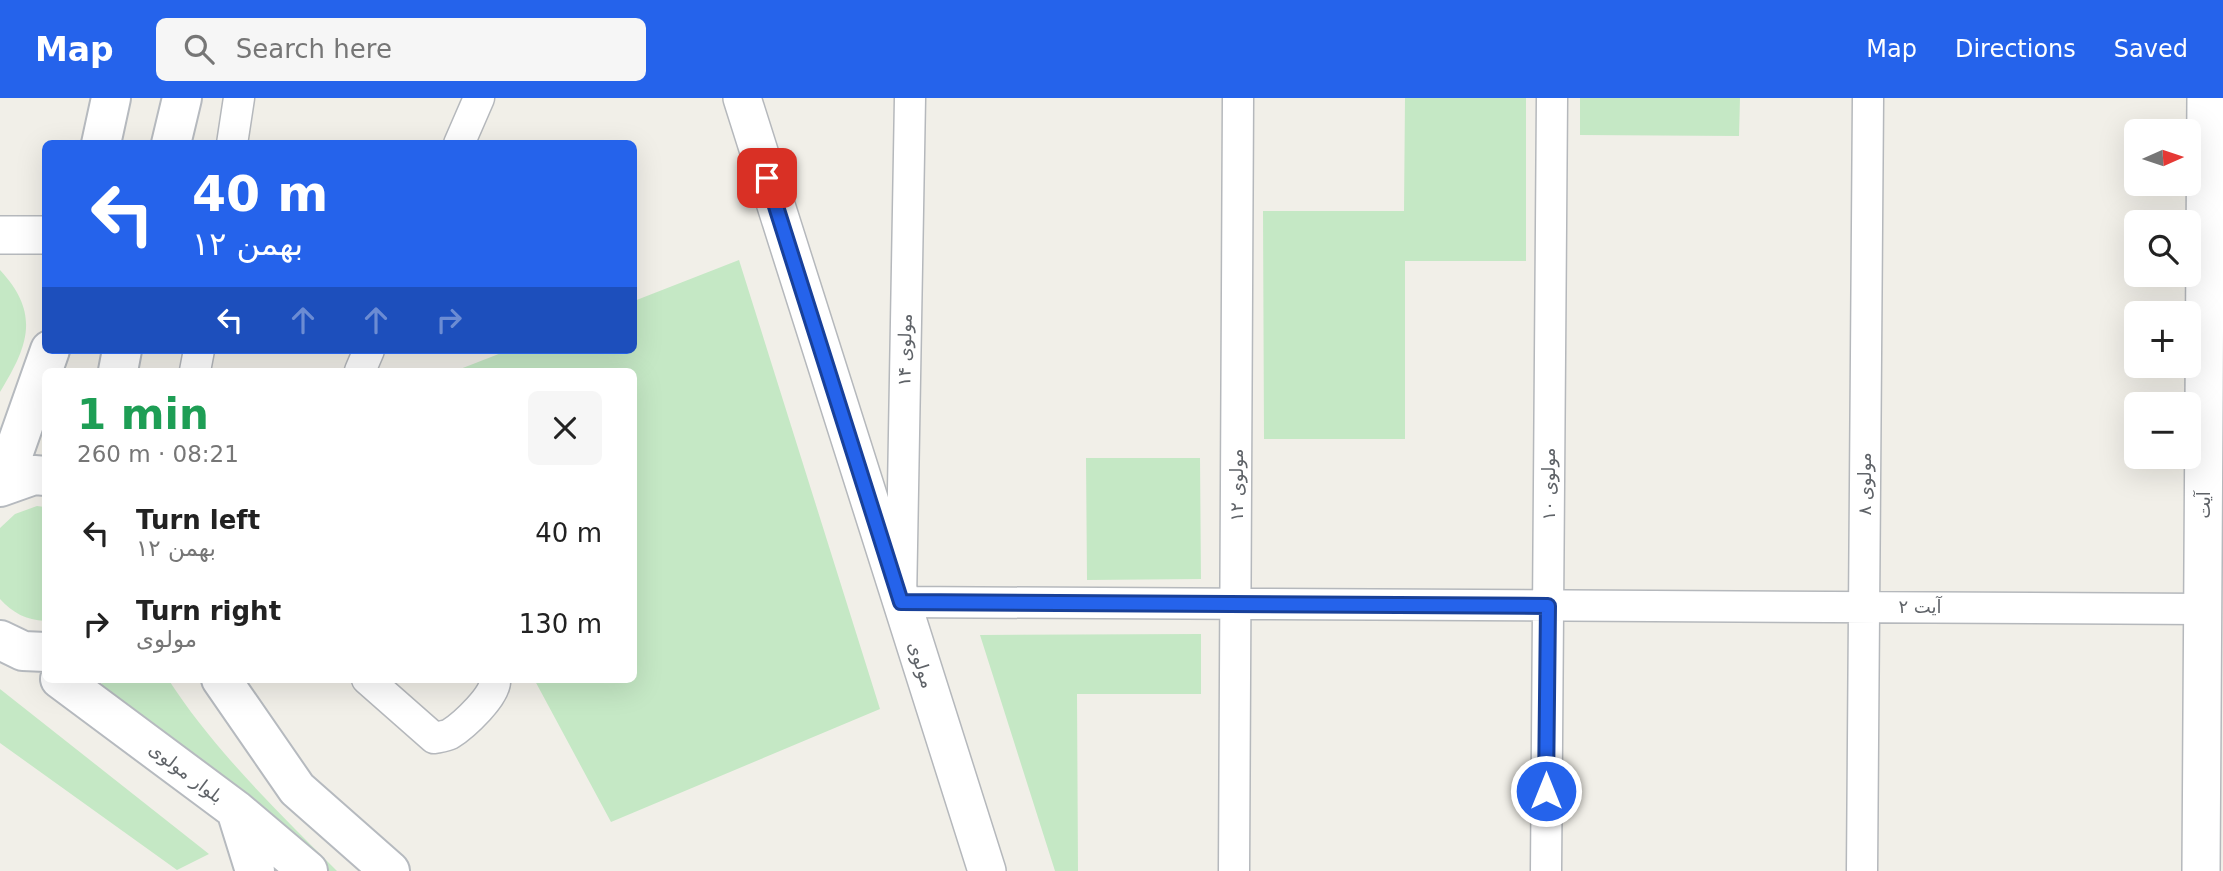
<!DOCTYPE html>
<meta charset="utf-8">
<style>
:root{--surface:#fff;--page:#f6f6f6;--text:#222;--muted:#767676;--accent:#2563eb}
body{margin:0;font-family:"DejaVu Sans","Noto Naskh Arabic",sans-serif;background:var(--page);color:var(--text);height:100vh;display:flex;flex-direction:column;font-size:26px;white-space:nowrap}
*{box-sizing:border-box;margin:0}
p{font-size:23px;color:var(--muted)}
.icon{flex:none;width:38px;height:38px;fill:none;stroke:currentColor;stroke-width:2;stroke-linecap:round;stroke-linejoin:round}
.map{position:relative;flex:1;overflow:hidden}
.sheet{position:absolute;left:42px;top:270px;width:595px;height:315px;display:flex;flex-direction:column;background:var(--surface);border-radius:10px;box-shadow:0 7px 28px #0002}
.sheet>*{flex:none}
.top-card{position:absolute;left:42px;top:42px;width:595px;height:214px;border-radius:10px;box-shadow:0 7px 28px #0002;background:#2563eb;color:#fff;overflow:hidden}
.needle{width:46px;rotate:87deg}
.controls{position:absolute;left:2124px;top:21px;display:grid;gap:14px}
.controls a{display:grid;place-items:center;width:77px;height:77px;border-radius:10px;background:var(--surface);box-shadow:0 7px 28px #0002;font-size:35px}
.pin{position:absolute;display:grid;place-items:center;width:60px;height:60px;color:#fff;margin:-30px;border-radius:14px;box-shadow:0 4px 10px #0006}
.me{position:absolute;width:77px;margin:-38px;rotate:0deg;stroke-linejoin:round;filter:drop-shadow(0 0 5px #0008)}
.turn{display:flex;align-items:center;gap:24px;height:147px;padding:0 35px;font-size:32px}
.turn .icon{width:91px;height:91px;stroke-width:2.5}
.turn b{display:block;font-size:49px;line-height:60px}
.lanes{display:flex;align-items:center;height:66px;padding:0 35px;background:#0003;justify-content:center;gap:35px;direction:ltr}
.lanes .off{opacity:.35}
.round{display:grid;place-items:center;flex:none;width:74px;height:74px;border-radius:10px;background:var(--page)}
.headline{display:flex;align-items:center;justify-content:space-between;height:119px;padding:0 35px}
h1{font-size:42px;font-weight:800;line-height:52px;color:#1e9e55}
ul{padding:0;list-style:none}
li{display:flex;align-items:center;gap:21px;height:91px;padding:0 35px}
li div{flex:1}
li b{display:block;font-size:26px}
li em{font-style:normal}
header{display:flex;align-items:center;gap:42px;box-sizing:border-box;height:98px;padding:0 35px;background:var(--accent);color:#fff}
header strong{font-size:33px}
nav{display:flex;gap:38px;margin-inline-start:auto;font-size:24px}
.search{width:490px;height:63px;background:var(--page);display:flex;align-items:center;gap:18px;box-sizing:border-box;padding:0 24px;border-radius:10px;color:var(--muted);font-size:26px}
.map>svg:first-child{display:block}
</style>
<header>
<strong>Map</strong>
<div class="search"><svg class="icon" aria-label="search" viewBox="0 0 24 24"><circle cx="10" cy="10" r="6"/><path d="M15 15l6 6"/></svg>Search here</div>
<nav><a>Map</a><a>Directions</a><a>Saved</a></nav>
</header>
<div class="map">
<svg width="2223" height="773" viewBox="0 0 2223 773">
<rect width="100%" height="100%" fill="#f1efe8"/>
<path fill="#c5e8c5" d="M1405,0H1526V163H1405V341H1264L1263,113H1404Z
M1580,0H1740L1739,38L1580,37Z
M739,162L880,611L611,724L534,581H634V273H455L509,252H634V203Z
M0,172C41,216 28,248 0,294Z
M1086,360H1200L1201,481L1087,482Z
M37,408L45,409V523C26,522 13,515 0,501V430L15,416Z
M1201,536V596H1077L1078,773H1055L980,537Z
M114,581H168C214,652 277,713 337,773H325L97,587Z
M0,591L209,756L177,772L0,645Z"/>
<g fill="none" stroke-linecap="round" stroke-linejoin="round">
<g stroke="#b5b8bc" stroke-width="33">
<path id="minor" d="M910,0L901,504L2203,511
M232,46L239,0
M459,46L479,0
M195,273L199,252
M360,273L369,252
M367,581L434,640C439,639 446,638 450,636C463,628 498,596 495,581
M1234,773L1238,0
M1546,773L1552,0
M1862,773L1868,0"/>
</g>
<g stroke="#b5b8bc" stroke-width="40">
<path id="tertiary" d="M742,0L987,773
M0,137H46
M2201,773L2206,0"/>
</g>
<g stroke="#b6babf" stroke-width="42">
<path id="secondary" d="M101,46L111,0
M171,46L182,0
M118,273L122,252
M2,388L50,252
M0,389L34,377L46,378
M0,542L23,553L46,554
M60,581L236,712L308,773
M221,581L297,691L390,773
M236,712L255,773"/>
</g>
<use href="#minor" stroke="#fff" stroke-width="30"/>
<use href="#tertiary" stroke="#fff" stroke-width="37"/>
<use href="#secondary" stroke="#fff" stroke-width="38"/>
</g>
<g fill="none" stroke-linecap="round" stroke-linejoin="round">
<g stroke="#184099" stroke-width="18">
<path id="route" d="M767,80L901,504L1548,508L1546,693"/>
</g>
<use href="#route" stroke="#2563eb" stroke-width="12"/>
</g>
<g text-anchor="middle" stroke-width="5" stroke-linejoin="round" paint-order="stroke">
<g font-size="18" fill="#5f6368" stroke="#fff">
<text transform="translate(905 252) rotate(-89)" y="6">مولوی ۱۴</text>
<text transform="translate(1549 386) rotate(-90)" y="6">مولوی ۱۰</text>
<text transform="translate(1865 386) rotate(-90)" y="6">مولوی ۸</text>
<text transform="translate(1237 387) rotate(-90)" y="6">مولوی ۱۲</text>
<text transform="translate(2204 407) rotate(-90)" y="6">آیت</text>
<text x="1920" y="515">آیت ۲</text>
<text transform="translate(921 567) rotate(72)" y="6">مولوی</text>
<text transform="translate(186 675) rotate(37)" y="6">بلوار مولوی</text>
</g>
</g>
</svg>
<div class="controls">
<a><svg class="needle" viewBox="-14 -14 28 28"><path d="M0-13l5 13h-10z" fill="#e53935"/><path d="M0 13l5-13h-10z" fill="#767676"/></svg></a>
<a><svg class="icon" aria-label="search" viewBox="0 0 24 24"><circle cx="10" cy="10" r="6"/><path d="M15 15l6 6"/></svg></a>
<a>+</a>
<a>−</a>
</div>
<div class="pin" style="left:767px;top:80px;background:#d93025"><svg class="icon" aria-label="arrive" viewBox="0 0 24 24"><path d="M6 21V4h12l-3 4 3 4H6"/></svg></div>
<svg class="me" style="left:1546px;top:693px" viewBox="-20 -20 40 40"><circle r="17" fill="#2563eb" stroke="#fff" stroke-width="3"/><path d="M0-11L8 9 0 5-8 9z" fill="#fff"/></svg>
<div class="top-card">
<div class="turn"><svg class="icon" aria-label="left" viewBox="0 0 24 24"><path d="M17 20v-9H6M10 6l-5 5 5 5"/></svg><div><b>40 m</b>بهمن ۱۲</div></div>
<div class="lanes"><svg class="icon" aria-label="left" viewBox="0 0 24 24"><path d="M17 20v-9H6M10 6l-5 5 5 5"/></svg><svg class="icon off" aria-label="ahead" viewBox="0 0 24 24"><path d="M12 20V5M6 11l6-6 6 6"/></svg><svg class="icon off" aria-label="ahead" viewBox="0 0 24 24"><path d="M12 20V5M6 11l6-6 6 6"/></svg><svg class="icon off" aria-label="right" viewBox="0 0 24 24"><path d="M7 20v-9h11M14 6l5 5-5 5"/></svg></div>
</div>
<section class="sheet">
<div class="headline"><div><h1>1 min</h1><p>260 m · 08:21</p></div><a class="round"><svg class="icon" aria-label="close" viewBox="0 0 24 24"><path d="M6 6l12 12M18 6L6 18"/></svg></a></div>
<ul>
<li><svg class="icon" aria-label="left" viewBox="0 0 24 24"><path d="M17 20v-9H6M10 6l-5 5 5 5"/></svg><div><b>Turn left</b><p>بهمن ۱۲</p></div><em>40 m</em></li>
<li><svg class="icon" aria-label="right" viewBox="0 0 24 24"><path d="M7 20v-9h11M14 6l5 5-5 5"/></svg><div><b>Turn right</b><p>مولوی</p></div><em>130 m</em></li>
</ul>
</section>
</div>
